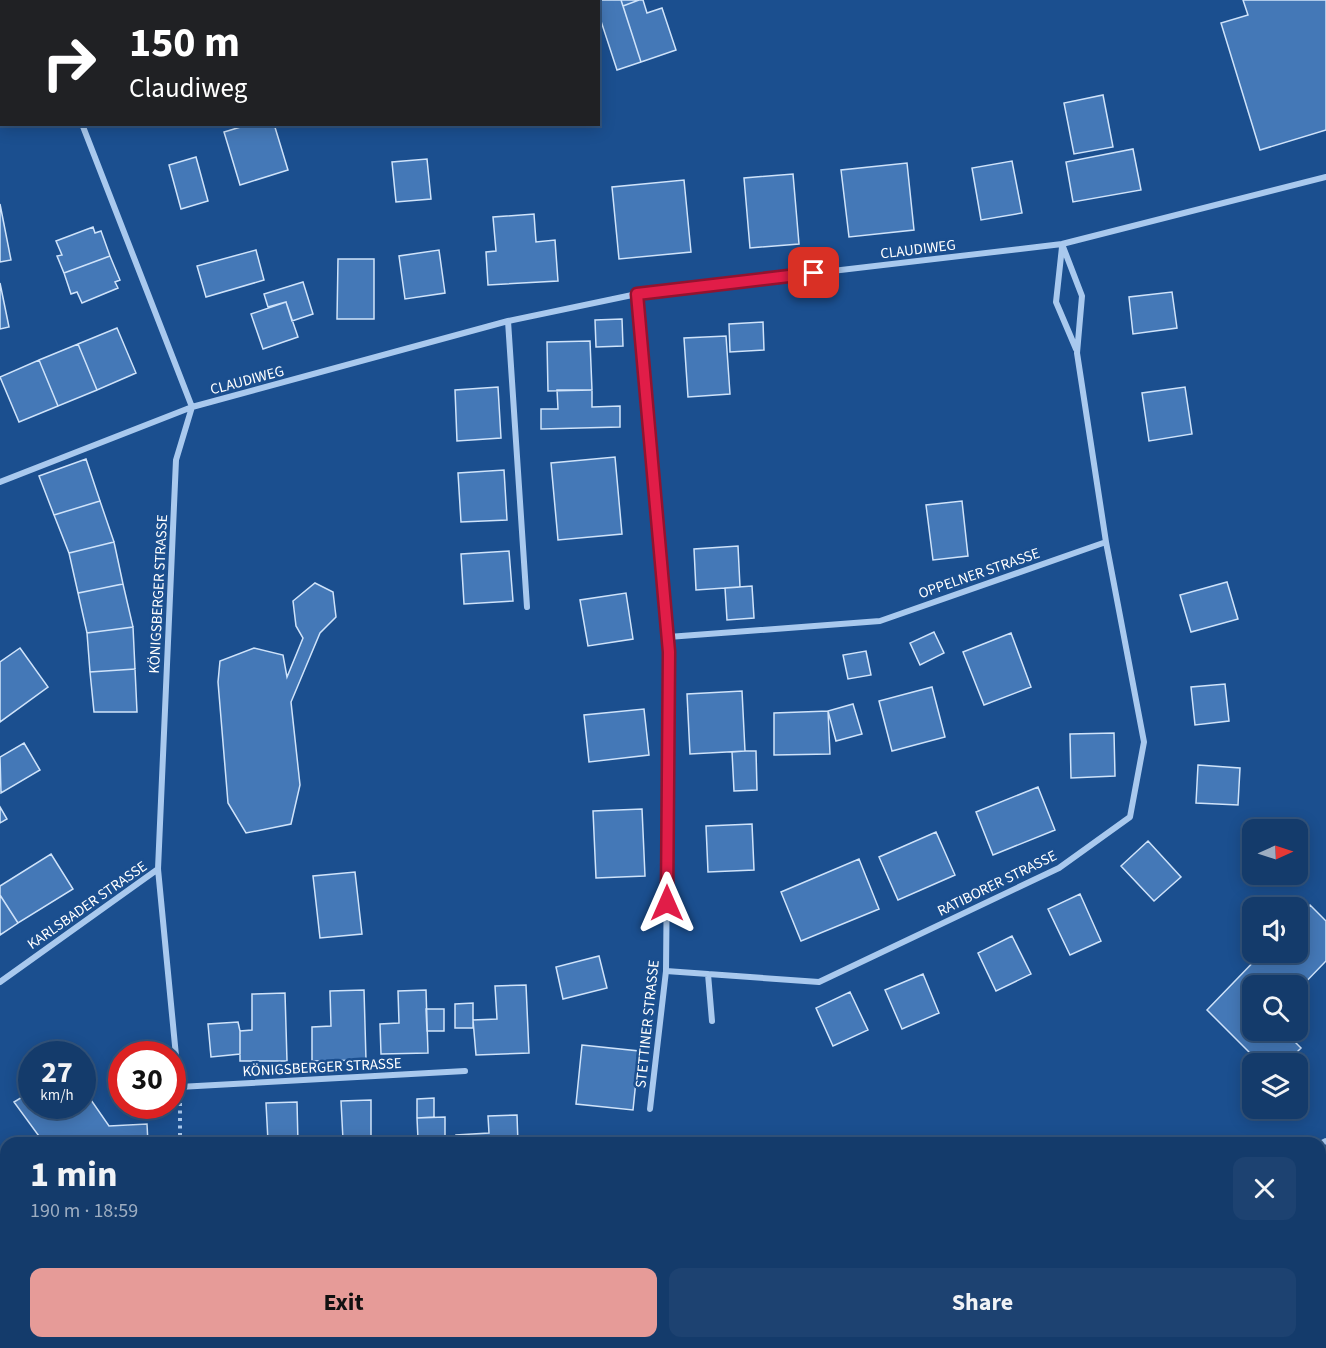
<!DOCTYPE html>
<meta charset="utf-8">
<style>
:root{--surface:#143b6b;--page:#1d4271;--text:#f1f3f6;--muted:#9dadc1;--line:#33557e;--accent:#e69b98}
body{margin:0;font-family:"Source Sans 3",sans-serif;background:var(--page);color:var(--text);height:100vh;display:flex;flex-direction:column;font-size:22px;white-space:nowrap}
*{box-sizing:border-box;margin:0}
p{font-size:20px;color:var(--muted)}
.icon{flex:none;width:33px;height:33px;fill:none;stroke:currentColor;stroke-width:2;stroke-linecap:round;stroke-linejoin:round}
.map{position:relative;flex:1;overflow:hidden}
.panel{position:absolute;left:0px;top:1137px;width:1326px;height:212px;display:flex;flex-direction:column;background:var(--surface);border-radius:18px 18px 0 0;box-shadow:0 3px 15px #0003,0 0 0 2px var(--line)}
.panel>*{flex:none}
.banner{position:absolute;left:0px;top:0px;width:600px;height:126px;box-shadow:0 3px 15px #0003,0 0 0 2px var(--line);background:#202124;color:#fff;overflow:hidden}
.needle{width:39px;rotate:87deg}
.tools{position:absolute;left:1242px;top:819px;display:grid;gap:12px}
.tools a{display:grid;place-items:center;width:66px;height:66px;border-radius:12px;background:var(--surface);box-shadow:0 3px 15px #0003,0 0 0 2px var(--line);font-size:30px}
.speed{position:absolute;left:18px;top:1041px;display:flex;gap:12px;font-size:30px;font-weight:700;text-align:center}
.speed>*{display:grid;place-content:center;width:78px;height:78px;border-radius:50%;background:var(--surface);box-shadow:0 3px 15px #0003,0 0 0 2px var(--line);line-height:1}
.speed small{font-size:15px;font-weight:400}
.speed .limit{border:9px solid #d22;background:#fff;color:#111}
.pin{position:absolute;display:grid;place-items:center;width:51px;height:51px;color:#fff;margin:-26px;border-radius:12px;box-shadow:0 3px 9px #0006}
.me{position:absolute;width:66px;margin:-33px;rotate:0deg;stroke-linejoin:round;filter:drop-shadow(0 0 4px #0008)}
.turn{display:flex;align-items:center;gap:21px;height:126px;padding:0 30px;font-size:27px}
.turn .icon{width:78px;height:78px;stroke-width:2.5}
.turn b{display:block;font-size:42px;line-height:51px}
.round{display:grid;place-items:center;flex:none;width:63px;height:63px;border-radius:12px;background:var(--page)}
.overview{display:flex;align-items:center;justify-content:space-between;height:102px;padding:0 30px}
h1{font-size:36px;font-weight:700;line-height:45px}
.primary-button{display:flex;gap:12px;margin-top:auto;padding:12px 30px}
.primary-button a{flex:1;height:69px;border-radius:12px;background:var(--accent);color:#111;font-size:24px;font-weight:700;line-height:69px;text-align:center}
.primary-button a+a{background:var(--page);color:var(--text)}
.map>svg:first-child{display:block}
</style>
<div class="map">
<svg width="1326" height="1348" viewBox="0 0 1326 1348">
<rect width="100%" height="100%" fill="#1b4f8f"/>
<path fill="#2e69ad" d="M535,1342L536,1348H254L253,1343Z
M835,1343V1348H552V1343Z"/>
<path fill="#4478b7" stroke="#cfe3fa" stroke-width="1.5" d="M0,0H22L2,2L0,7Z
M476,0H519V2H477Z
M595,0H621L641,62L617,70L598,12V2Z
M621,0H639L623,6Z
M639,0H643L647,13L662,8L676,50L641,62L623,6Z
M1243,0H1326V130L1260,150L1221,23L1248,15Z
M1103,95L1113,147L1074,154L1064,103Z
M243,124H274L288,170L240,185L224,132L244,126Z
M1133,149L1141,190L1073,202L1066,162Z
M196,157L208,201L181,209L169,165Z
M427,159L431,199L396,202L392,162Z
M1012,161L1022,213L981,220L972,168Z
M907,163L914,230L849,237L841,170Z
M793,174L799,244L750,248L744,178Z
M684,180L691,252L619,259L612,187Z
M0,204L11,260L0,262Z
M534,214L536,242L555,240L558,281L488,285L486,252L496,251L493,217Z
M93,227L95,233L101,231L110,256L64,273L57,256L62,255L56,241Z
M256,250L264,280L206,297L197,266Z
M439,250L445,293L405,299L399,256Z
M110,256L120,280L115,282L118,288L82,303L77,292L71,294L64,273Z
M338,259H374V319H337Z
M303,282L313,314L292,321L286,302L268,307L264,294Z
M0,283L9,327L0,329Z
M1172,292L1177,328L1133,334L1129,297Z
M286,302L298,337L263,349L251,314Z
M622,319L623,346L596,347L595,320Z
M763,322L764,350L730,352L729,324Z
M117,328L136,373L97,390L78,344Z
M726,336L730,394L688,397L684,338Z
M590,341L592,390L548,391L547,342Z
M78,344L97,390L58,406L39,360Z
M39,360L58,406L19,422L0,377Z
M498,387L501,438L457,441L455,390Z
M1185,387L1192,434L1149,441L1142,393Z
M557,390H592V407L620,406V427L541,429V409H558Z
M615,457L622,534L558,540L551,463Z
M86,459L100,501L54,515L39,476Z
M504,470L507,520L461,522L458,473Z
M100,501L114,542L69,553L54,515Z
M962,501L968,556L933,560L926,505Z
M114,542L123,584L78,593L69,553Z
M738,546L740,587L696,590L694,549Z
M509,551L513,601L464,604L461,554Z
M1227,582L1238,619L1191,632L1180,595Z
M315,583L333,592L336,617L320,633L291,702L300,785L291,824L246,833L228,803L218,682L220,661L254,648L283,655L287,677L303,638L296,626L293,601Z
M123,584L133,627L87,633L78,593Z
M752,586L754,618L727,620L725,588Z
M626,593L633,639L588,646L580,600Z
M133,627L135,669L90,672L87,633Z
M934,632L944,653L920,665L910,643Z
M1011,633L1031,687L984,705L963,652Z
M20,648L48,687L0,722V662Z
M866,651L871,675L848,679L843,655Z
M135,669L137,712H94L90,672Z
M1225,684L1229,721L1195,725L1191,687Z
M932,687L945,737L892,751L879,701Z
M742,691L745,751L690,754L687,694Z
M853,704L862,734L836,741L828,711Z
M644,709L649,755L589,762L584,715Z
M828,711L830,754L774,755V713Z
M1114,733L1115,776L1071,778L1070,734Z
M24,743L40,770L1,793L0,757Z
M745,751H756L757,790L734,791L732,752Z
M1198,765L1240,768L1238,805L1196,803Z
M1038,787L1055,830L993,855L976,812Z
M0,807L7,819L0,823Z
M642,809L645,876L596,878L593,811Z
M752,824L754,870L708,872L706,826Z
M936,832L955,875L898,900L879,857Z
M1148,841L1181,877L1154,901L1121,866Z
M51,854L73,889L18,923L0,895V886Z
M859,859L879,909L801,941L781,892Z
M355,872L362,934L320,938L313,876Z
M1080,894L1101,941L1070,955L1048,909Z
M0,895L18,923L0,935Z
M1310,905L1326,921V961L1298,990V986H1252V1030H1283L1301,1048L1285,1064H1261L1207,1010L1263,952H1298V917Z
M1012,936L1031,974L996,991L978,953Z
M599,956L607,988L563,999L556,967Z
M923,974L939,1013L902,1029L885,990Z
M526,985L529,1053L476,1055L473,1020L497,1019L495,986Z
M364,990L366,1060L312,1061V1027L331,1026L330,991Z
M426,990L428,1053L381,1054L380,1024L399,1023L398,991Z
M850,992L868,1030L833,1046L816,1008Z
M285,993L287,1061H240V1031L252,1030V994Z
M473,1003V1028H455V1004Z
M426,1009H444V1031H427Z
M238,1022L240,1031V1054L211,1057L208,1024Z
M582,1045L639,1051L633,1110L576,1104Z
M82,1087L109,1126L147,1124L148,1143H44L14,1102L32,1091V1106H82Z
M434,1098V1117L417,1118V1099Z
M371,1100V1143H311V1141L343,1140L341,1101Z
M297,1102L298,1143H235L268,1141L266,1103Z
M517,1115L518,1143H457L456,1135L489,1133L488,1116Z
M445,1117V1143H382V1140L418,1139L417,1118Z
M1139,1137L1142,1143H1128Z
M1120,1342H1242L1245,1348H1123Z"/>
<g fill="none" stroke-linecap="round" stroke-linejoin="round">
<path stroke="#a9c9ee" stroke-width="4" stroke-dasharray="3 4.5" stroke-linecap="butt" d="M0,84H2
M180,1103V1143
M183,1342V1348"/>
<path stroke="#a9c9ee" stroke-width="6" d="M386,2L391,0
M0,120L2,119
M82,124L192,407L176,460L158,869L179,1087L465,1071
M1062,247L1056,302L1076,349
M637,294L669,652L666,971L650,1109
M508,321L527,607
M0,482L192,407L508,321L637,294L1062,244L1326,177
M668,637L880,621L1106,542L1077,353L1082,296L1062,244
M666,971L819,982L1059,868L1130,817L1144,742L1106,542
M708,974L712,1021
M0,982L158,869
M1320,1144L1326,1141
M1059,1348L1060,1342"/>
</g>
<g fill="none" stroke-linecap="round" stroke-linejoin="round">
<g stroke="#92132f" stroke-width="15">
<path id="route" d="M667,903L669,652L637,294L814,273"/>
</g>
<use href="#route" stroke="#e11d48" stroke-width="10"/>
</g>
<g text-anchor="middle" stroke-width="5" stroke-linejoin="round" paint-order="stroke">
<g font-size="15" fill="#fff" stroke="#1b4f8f">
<text transform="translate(918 249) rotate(-7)" y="5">CLAUDIWEG</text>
<text transform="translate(247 380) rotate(-15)" y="5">CLAUDIWEG</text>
<text transform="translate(979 573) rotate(-19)" y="5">OPPELNER STRASSE</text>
<text transform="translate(158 594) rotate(-87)" y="5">KÖNIGSBERGER STRASSE</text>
<text transform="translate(997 883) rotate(-26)" y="5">RATIBORER STRASSE</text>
<text transform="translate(87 905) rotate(-35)" y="5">KARLSBADER STRASSE</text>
<text transform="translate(647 1024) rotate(-84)" y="5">STETTINER STRASSE</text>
<text transform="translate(322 1067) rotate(-3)" y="5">KÖNIGSBERGER STRASSE</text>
</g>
</g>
</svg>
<div class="tools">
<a><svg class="needle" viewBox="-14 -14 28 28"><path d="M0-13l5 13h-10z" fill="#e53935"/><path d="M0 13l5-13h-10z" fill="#9dadc1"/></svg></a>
<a><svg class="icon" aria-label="sound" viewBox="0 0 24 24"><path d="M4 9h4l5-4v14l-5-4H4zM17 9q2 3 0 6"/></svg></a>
<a><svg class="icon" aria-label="search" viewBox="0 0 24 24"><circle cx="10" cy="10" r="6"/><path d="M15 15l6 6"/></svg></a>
<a><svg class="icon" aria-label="layers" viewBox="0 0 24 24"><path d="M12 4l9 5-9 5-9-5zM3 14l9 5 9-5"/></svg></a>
</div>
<div class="speed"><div>27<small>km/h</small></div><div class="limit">30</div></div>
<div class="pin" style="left:814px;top:273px;background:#d93025"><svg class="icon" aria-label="arrive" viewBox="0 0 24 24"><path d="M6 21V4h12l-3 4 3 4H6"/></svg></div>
<svg class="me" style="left:667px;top:903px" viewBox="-20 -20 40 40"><path d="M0-17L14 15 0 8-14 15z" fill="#e11d48" stroke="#fff" stroke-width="4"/></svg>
<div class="banner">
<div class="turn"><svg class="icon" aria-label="right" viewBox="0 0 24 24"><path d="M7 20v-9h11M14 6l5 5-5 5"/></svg><div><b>150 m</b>Claudiweg</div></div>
</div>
<section class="panel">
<div class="overview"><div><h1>1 min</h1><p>190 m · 18:59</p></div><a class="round"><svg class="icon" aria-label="close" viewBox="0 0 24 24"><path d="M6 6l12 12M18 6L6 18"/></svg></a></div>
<div class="primary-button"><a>Exit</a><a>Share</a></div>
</section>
</div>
